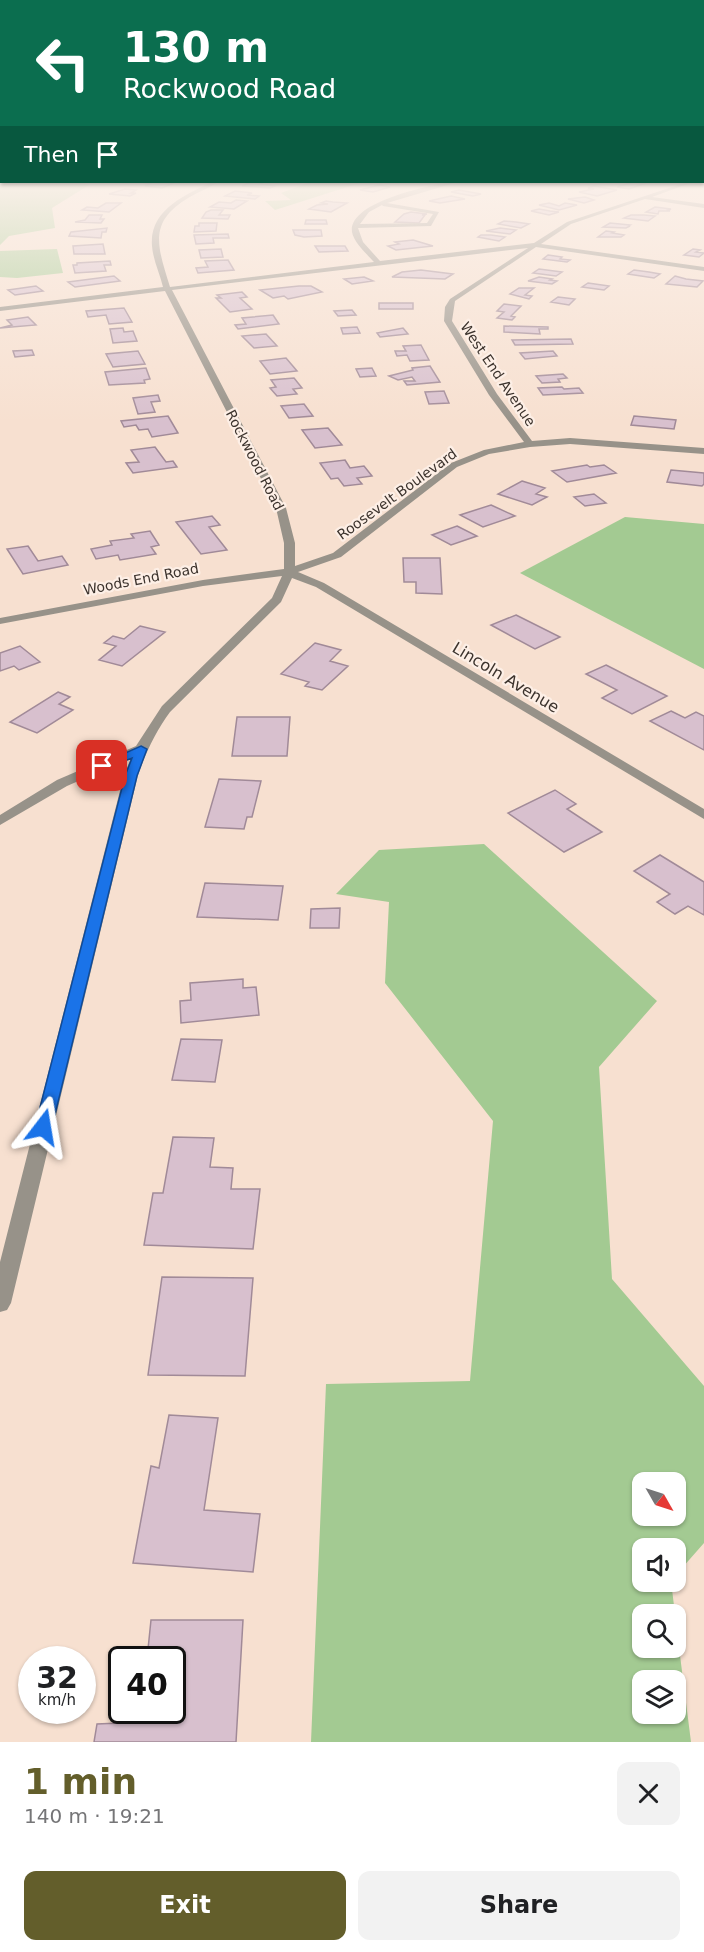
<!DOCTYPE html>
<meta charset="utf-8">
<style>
:root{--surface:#fff;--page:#f2f2f2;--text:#202124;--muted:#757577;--accent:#635e2b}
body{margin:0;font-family:"DejaVu Sans",sans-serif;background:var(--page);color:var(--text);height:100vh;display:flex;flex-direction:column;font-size:22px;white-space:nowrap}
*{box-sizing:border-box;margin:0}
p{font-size:20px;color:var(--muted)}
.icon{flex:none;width:33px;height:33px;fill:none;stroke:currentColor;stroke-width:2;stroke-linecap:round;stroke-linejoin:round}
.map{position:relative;height:1742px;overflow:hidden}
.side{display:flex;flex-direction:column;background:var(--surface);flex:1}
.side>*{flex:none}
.banner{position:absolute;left:0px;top:0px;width:705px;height:183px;box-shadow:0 2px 4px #0004;background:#0b6e4f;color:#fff;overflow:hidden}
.needle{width:39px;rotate:129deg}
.controls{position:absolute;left:632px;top:1472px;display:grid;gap:12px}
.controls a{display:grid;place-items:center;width:54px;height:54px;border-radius:12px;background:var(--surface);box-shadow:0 2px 4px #0004;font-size:30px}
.speed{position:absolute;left:18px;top:1646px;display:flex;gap:12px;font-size:30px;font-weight:700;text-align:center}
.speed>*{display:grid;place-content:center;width:78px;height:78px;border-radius:50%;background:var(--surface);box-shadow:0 2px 4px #0004;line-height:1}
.speed small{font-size:15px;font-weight:400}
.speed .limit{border:3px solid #111;border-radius:9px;background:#fff;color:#111}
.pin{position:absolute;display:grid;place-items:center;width:51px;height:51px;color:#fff;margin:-26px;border-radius:12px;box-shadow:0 3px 9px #0006}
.me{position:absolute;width:66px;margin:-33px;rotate:14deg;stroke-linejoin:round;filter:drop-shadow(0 0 4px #0008)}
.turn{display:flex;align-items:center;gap:21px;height:126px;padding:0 24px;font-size:27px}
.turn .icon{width:78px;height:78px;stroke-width:2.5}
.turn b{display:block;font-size:42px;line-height:51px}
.then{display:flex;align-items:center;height:57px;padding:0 24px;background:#0003;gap:12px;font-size:22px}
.round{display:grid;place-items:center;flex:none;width:63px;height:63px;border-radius:12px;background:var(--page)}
.overview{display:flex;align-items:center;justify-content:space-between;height:102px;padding:0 24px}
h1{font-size:36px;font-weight:700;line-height:45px;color:var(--accent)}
.button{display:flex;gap:12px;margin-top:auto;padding:12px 24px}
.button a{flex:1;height:69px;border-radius:12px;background:var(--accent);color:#fff;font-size:24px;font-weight:700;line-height:69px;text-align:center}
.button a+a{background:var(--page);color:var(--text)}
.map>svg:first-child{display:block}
</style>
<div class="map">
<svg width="704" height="1742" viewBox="0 0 704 1742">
<rect width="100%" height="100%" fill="#f7e0d0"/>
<path fill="#a3ca92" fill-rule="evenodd" d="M0,179L2,182H82L89,185L52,208L55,228L9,236L0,245Z
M310,182H363L275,210L265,201L291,200L281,193Z
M57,249L63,273L17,278L0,277V251Z
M625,517L704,524V669L520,573Z
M484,844L657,1001L599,1067L612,1279L704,1386V1543L675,1576V1548H642V1581H671L675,1614H642V1647H675V1616L691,1742H311L326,1384L470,1381L493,1121L385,983L389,902L336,894L379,850ZM642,1482H675V1515H642ZM642,1680H675V1713H642Z"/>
<path fill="#d8c0ce" stroke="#a18a98" stroke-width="1.5" d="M147,182H176L162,188L145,186L150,184L143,183Z
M251,182H265L260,184L275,186L270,188L242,186Z
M633,182L646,183L629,189L617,187Z
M379,185L390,187L373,192L360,190Z
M594,186L617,190L597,196L579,192L594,189L588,188Z
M125,189L136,190L131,193H136L130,196L109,194Z
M459,190L481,194L473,196L451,192Z
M235,191L252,193L247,195L259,196L255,199L225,196Z
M451,196L465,199L440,203L429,201Z
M585,197L594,200L584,203L568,199Z
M236,200L247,201L234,209L210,207L219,202L231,203Z
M326,201L333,202L347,203L331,212L309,209L317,205L328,204L321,203Z
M106,203H121L109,212L82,210L87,207L98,208Z
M549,203L559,206L565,203L577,205L559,210L539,205Z
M655,207L671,209L668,210L670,211H659L658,214L646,212Z
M539,209L550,211L559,212L549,215L531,211Z
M211,210H223L219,215H230L228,219L202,218L206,212Z
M411,212L427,214L422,215H425L419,223L395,222L404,214Z
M89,215H102L100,219H104L101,223L75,222L85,220Z
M631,215H644L655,216L648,221L624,218Z
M306,220H326L327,224H305Z
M504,221L516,222L529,224L521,228L498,224Z
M199,223H217L216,231L194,232L195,226H199Z
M610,223L630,225L628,226H630L626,228L603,227Z
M107,228L106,232H102L101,238L69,236L71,232Z
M500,228L516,230L510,234L486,231Z
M293,230H321L322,236L304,237L295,235Z
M606,231L614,232L612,233L624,235L621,237H598Z
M228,234L229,238H213L214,243L196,244L194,235Z
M481,235H491L505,237L499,241L478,237Z
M413,240L433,246L396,250L388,246L399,244L395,242Z
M103,244L105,254H74L73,246Z
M315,246H345L348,251L319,252Z
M221,249L223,257L201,258L199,250Z
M693,249L700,250L696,252L704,253L699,257L684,255Z
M548,255L562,257L560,259L570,260L567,262L543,259Z
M228,260L234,270L198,273L196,268L208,267L205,261Z
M110,261L111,265H104L106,271L75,273L73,265H77V263Z
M539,269L562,272L556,276L533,273Z
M421,270L453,274L445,279L392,277L402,272Z
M634,270L649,272L660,274L654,278L628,274Z
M114,276L120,281L75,287L68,282Z
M675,276L686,279L703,281L697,287L666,284Z
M364,277L373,281L352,284L344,279Z
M539,277L552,279L550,280L557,281L552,284L528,281Z
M588,283L609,286L604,290L582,287Z
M36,286L43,291L15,295L8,290Z
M299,286H311L322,292L288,299L284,296L273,298L260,290Z
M519,288H534L525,295L532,296L529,299L510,294Z
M242,292L247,297L240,298L252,309L230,312L216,298H221L217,295Z
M558,297L575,299L569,305L551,302Z
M379,303H413V309H379Z
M504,304L521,306L511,316L515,317L512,320L497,318L504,312L497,311Z
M124,308L132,322L109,324L106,315L88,317L86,311Z
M352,310L356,315L338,316L334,311Z
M273,315L279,324L238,329L235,325L246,324L242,318Z
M28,317L36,325L0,328L12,325L7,320Z
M504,326L548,327V329H539L540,334L504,332Z
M357,327L360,333L343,334L341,328Z
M123,328L124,332L133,331L137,341L113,343L110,329Z
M403,328L408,334L380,337L377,333Z
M266,334L277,346L254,348L242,336Z
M571,339L573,344L515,345L512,340Z
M421,345L429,360L410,361L407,355L397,356L395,351H406L403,346Z
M32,350L34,355L15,357L13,351Z
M138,351L145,364L113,367L106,354Z
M553,351L557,356L525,359L520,353Z
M286,358L297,371L270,374L260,361Z
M430,366L440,382L407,385L404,381H415L412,377L398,380L389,376L413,370L412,368Z
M146,368L150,379L144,380L145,383L109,385L105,372Z
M372,368L376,376L360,377L356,369Z
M563,374L567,378L558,379L560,382L542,383L536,376Z
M294,378L302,388L293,389L297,394L277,396L270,388L276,387L271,380Z
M562,387L564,389L579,388L583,393L543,395L538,388Z
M444,391L449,403L429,404L425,392Z
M158,395L160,401L151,402L155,412L138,414L133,398Z
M304,404L313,416L289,418L281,406Z
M168,416L178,433L152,437L148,429L139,430L136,425L124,427L121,421Z
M634,416L676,420L674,429L631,425Z
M328,428L342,445L315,448L302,430Z
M155,447L166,462L173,461L177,467L133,473L126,463L139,462L131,450Z
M345,460L350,468L364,466L372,476L357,478L362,484L344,486L338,478L331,479L320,463Z
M587,465L590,467L604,465L616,473L567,482L552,471Z
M671,470L704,473V484L702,486L667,482Z
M522,481L545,488L536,494L547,497L532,505L498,494Z
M594,494L606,503L585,506L574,497Z
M491,505L515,516L483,527L460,515Z
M212,516L220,525L209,527L227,550L201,554L176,522Z
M457,526L477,536L451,545L432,535Z
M150,531L159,545L151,547L156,554L120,560L118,555L96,559L91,549L112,545L110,541L134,538L131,534Z
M28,546L38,561L62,556L68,565L23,574L7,549Z
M403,558H440L442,594L416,593V582H404Z
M516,615L560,637L535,649L491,625Z
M140,626L165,632L122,666L99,660L116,646L104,643L113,636L124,639Z
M315,643L341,650L330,661L348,666L322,690L305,686L309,682L281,674Z
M20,646L40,662L19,670L14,666L0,671V653Z
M606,665L667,696L632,714L602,698L617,690L586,674Z
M58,692L70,697L59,704L73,710L37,733L10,722Z
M671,711L685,718L696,712L704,716V750L650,721Z
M237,717H290L287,756H232Z
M219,779L261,781L252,817H247L244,829L205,827Z
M555,790L576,804L567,809L602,832L564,852L508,813Z
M660,855L704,882V915L688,906L675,914L657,902L670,894L634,871Z
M205,883L283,886L278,920L197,917Z
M340,908L339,928H310L311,909Z
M243,979V988L256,987L259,1015L181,1023L180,1001L191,1000L190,983Z
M181,1039L222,1040L215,1082L172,1080Z
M173,1137L214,1138L210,1167L233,1168L231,1189H260L253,1249L144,1245L153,1193H163Z
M162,1277L253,1278L245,1376L148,1375Z
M169,1415L218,1418L204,1510L260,1514L253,1572L133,1563L151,1466L159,1468Z
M151,1620H243L236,1742H94L97,1724L120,1723L122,1710H172V1659H147Z"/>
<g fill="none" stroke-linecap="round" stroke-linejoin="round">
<path fill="#979289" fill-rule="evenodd" d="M212,182H218C208,189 195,193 185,200C147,224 159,250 170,287L374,262C367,254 354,243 352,232C348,202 428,186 450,182H458L387,203L439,212L431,226L358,228L363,242L380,261L534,243L567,222L687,182H693L652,197L704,204V208L645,199L571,224L541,244L704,267V271L536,247L455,301L452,321L497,394L532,441L570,438L704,448V454L570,444L530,447L489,454L457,467L341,557L298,572L324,583L704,809V819L316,587L292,578L281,602L170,712C156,731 146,752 138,775L11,1303L7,1310L0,1312V1262L124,775L131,758L67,786L0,825V815L57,780L136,746L162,706L272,598L282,576L203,586L0,624V618L203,580L284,569V543L276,508L165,291L0,311V307L163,287C160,274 153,260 152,246C149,210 185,195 212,182ZM382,205L383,206L433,214L427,223L360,224L369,212ZM528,248L450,299L445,307L444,321L489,395L524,442L484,450L451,463L333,553L295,566V543L286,508L172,290Z"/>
</g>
<linearGradient id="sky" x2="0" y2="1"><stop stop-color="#79a9e2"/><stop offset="0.42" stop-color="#fbf1ea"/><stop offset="1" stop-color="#fbf1ea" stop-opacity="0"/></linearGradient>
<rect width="704" height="423" fill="url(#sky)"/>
<path fill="#1a73e8" stroke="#114b97" stroke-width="1.5" d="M141,746L147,749L137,776L52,1127L49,1131L43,1133L37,1131L35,1127L125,776L132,758L102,770L96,766Z"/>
<g text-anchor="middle" stroke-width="4.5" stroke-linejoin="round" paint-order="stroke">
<g font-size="14" fill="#3c332d" stroke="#fdefe6">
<text transform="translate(498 374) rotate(56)" y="5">West End Avenue</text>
<text transform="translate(255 460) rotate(63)" y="5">Rockwood Road</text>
<text transform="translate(397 494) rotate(-36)" y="5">Roosevelt Boulevard</text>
<text transform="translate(141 579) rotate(-11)" y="5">Woods End Road</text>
</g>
<g font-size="16" fill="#3c332d" stroke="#fdefe6">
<text transform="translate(506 677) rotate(31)" y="6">Lincoln Avenue</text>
</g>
</g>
</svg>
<div class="controls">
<a><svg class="needle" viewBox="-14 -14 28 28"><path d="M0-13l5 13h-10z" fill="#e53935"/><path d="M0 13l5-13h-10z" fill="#757577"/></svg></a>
<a><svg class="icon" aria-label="sound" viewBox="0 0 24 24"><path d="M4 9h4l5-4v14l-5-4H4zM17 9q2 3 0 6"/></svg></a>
<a><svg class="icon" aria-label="search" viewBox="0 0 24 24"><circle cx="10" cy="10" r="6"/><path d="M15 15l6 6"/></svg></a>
<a><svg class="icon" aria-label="layers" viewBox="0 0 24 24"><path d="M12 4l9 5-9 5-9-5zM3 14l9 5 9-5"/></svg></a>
</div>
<div class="speed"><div>32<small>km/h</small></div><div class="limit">40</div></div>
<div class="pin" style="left:102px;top:766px;background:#d93025"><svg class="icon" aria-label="arrive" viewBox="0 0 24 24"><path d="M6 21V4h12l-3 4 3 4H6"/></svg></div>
<svg class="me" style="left:43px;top:1127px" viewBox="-20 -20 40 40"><path d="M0-17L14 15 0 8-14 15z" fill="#1a73e8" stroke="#fff" stroke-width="4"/></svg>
<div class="banner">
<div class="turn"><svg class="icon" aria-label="left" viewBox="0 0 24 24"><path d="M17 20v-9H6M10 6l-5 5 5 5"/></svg><div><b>130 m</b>Rockwood Road</div></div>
<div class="then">Then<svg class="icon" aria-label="arrive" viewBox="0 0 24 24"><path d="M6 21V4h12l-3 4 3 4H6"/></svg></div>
</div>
</div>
<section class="side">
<div class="overview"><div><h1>1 min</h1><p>140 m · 19:21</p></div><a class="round"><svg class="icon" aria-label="close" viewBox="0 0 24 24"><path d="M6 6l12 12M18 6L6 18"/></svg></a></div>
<div class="button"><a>Exit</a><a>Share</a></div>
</section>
